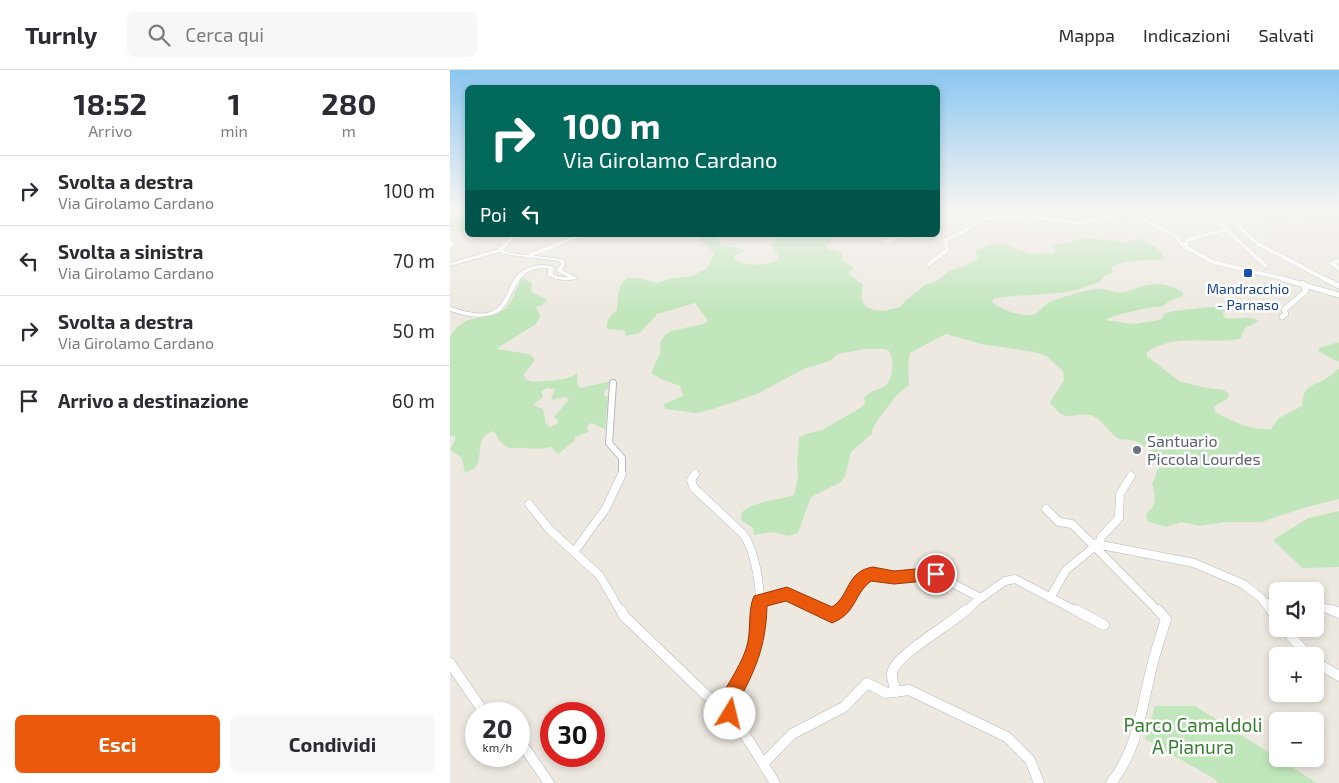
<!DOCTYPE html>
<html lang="it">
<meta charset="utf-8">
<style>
:root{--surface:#fff;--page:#f7f7f7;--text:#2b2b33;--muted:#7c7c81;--line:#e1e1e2;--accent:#ea580c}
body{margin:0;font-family:"Exo 2",sans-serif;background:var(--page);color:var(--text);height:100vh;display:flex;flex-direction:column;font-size:19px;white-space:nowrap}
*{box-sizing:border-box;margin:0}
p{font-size:16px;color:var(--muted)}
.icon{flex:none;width:28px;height:28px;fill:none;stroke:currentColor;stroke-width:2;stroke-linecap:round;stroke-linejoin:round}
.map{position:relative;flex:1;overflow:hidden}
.details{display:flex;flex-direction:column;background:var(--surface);width:450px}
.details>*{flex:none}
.guide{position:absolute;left:15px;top:15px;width:475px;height:152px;border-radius:8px;box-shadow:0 2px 8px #0003;background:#00695c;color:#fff;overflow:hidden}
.controls{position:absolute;left:819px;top:512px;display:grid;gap:10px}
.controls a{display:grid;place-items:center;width:55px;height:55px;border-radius:8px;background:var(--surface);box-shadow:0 2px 8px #0003;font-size:25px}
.speed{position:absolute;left:15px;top:632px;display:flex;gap:10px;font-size:25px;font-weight:700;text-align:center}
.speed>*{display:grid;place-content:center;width:65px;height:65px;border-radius:50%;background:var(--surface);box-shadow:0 2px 8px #0003;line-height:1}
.speed small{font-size:12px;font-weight:400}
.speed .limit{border:8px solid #d22;background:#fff;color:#111}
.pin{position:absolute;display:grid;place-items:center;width:42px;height:42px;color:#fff;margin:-21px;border:2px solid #fff;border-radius:50%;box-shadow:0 1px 5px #0007}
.me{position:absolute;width:55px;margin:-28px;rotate:9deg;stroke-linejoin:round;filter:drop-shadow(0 0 4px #0008)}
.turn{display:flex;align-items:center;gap:18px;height:105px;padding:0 15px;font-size:22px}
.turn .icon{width:65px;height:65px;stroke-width:2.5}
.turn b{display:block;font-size:35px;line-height:42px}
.then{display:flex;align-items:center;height:48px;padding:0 15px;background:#0003;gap:10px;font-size:19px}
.eta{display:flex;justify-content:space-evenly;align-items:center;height:85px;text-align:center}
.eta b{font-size:30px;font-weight:700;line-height:35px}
.action{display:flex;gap:10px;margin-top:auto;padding:10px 15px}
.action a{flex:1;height:58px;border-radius:8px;background:var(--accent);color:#fff;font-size:20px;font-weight:700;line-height:58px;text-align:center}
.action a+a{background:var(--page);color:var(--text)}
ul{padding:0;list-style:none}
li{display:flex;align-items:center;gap:15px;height:70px;padding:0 15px;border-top:1px solid var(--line)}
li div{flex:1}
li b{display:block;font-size:19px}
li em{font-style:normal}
header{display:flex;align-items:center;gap:30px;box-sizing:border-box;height:70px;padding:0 25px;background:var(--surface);border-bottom:1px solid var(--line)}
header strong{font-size:24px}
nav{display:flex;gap:28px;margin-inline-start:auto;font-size:18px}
.search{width:350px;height:45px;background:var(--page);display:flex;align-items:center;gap:12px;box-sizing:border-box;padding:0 18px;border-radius:8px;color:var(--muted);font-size:19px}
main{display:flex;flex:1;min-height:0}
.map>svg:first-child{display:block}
</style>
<header>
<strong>Turnly</strong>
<div class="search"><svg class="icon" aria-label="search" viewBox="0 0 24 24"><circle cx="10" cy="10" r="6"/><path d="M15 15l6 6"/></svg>Cerca qui</div>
<nav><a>Mappa</a><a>Indicazioni</a><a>Salvati</a></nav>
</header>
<main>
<section class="details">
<div class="eta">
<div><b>18:52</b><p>Arrivo</p></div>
<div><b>1</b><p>min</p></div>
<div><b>280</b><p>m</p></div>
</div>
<ul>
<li><svg class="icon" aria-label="right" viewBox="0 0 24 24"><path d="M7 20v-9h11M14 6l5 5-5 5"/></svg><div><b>Svolta a destra</b><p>Via Girolamo Cardano</p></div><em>100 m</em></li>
<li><svg class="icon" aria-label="left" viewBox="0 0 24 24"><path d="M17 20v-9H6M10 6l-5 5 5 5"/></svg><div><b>Svolta a sinistra</b><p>Via Girolamo Cardano</p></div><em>70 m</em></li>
<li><svg class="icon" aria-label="right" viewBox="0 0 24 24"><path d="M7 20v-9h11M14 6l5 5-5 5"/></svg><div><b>Svolta a destra</b><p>Via Girolamo Cardano</p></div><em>50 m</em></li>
<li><svg class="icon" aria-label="arrive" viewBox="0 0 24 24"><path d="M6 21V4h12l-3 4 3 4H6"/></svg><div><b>Arrivo a destinazione</b></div><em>60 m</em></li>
</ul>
<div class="action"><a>Esci</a><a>Condividi</a></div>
</section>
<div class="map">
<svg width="889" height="713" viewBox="0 0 889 713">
<rect width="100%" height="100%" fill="#ede9e1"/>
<path fill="#c1e6bc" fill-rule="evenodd" d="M17,143V161L0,162V147L10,146Z
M250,165H265L272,176L286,177L294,181L293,183L284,185V188C293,198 317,195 328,190L329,186L321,176L327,168L323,165L388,166L377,175L376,179L391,182L393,191L404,198L399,202V204L413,215L411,228L415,236L423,240L434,241L450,237L457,229L467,222L474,215L487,211L501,200L515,196L528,188L525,182L527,180L546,173L556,174L578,184L604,183L606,181L603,177L605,175L636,168L677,172L690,168L707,178L714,187L713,189C695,192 678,188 662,197V203L654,206L650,212C637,216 622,222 608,223C587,226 565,224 544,229L542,232C550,240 575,248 585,244C591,241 593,235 600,232C613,227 630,222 644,219C655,217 664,224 674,222C680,222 684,218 689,217C705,212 719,213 733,223V226L721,230L713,236L692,239L664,246L655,250L683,254L710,250L716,243L724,241L770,236L774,239L773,245L775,248C787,251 797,244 809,251L795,258L790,269C760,274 725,263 697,282V286L729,311L752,317L774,320L779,324L778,328L764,337L765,342C783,351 800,361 821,359L829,348L852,336C853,315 861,317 877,308C881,306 885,301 889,298V429L857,437L811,452H775L750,456L731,452L716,457L697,451L696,444C707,436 706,426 702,414C710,397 713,386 694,376C690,373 685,370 680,370C674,369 672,371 666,367C658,361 652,350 643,346C624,340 617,357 600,332L614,310L613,301L596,286L584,282L531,274L496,264L460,283C458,289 458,307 459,315C455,319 449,322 446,326C440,335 422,354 422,364L401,382L395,406L391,412L361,427L348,463L339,466L323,462L304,465L303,458L291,450L292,442C307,430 326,431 344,425L348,408L347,396L349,367L356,364L372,360L412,337L415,333L414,328C425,315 439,324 442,301C443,292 443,290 439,281L434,279H415L388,284L380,291L354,299L307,324L263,339L247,343L215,339L214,334L233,326L230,316L211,309L201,303L210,283L211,271L216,264L221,261L257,253L258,250L245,233L207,244L190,263L176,266L174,260L157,259C156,249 161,246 167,240C168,229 167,215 177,208H188L208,213L220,209L242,206L257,198L264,183L252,172Z
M72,208L82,213L81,222L98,230L92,235L86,237L90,247L86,254L46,279L79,284L84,288V291L74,305L77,310L82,312C94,311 119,311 127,303V312L130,318L162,311L154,323L155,327L158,326L155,359L141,353L136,358L140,361L125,367L124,371L108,384L101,377C91,379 84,379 74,378C66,377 60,382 52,373C48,370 47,365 43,361C23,369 35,383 25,398L15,403L12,388L0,380L6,368L3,365L0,366V267C16,239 37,254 55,239C62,233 67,217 72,208ZM97,318L105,319L101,328L103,330L114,327L119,329L104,347L108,350V353L100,357L96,354L93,339L83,335L93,327L91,321Z
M889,272V292L868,281L869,278Z
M889,441V497L852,498L823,470L858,448Z
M705,636H745L867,713H769L763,708L695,669Z"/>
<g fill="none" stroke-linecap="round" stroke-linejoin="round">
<g stroke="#b4b8bc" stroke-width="4.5">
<path id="minor-far4" d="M501,140L509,146L530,149L574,146L630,153L692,140
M755,140L816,196
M778,140L779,148L808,174L877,210
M681,143L724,165L734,176L763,192L839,210
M718,149L716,144L756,142
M488,151L505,144
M488,158L490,160L488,162
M463,165L473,168L481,165
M0,171L2,174L0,177
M437,171L452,165
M735,178L737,170L778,159
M78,186L131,165
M889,191L882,193L889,199
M479,194L497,180L495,170L513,162L530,149"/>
</g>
<g stroke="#b4b8bc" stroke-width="6">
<path id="minor-far3" d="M833,209L889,225
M875,209L889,216
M832,247L836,244L834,240L856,221L853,213"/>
</g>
<g stroke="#b4b8bc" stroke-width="8">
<path id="minor-far2" d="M163,313L159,373L172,388V405"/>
</g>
<g stroke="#b4b8bc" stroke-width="9">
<path id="minor-far1" d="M245,404L241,410L244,418L292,463C306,480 311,520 310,542
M681,406L670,424L669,448L651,467L648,480L709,542
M79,434L99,459L150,506L171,542
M596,439L609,452L622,454L641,473L744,493L793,514L810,527L822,542
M124,482L156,438L172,404
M600,528L616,500L648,474
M310,531L337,524L375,542
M816,533L828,532
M865,534L885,542
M388,542L392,539L409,511L417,505L423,504L444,508L482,503L531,528L555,511L565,509L628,542
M515,542L530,528"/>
</g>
<g stroke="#b4b8bc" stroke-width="11">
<path id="minor" d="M171,540L174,546L255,624L275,638L301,674L325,713
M372,540L382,545L390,540
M626,540L654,555
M821,540L828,549
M882,540L889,543
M835,559L858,586
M865,592L889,606
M0,593L35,644
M446,622C445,617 441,608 442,603C444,586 502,553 516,540
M275,638C292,607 308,577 310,540
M69,673L72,674L99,713
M313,694L342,664L394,637L417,613L436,623L459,620L557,667L580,690L589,713
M661,713C686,682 690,646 699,609C703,588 710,569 716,549L708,540"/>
</g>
<g stroke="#b4b8bc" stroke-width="1">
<path id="tertiary" d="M777,140H790L811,144L889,148V150L811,146Z
M62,165H67L53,180L60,183L113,189L115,194L112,200L128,208C118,212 108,210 98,206V198C72,197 70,210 59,229C57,233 53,239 50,241C35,251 15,246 0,241V237C14,241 33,248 46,239C63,226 57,202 84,196C91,194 98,195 104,197L103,204L110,207H118L106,201L111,194L109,191L59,185L50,182L0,196V193L48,179Z"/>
</g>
<use href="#minor-far4" stroke="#fff" stroke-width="4"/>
<use href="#minor-far3" stroke="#fff" stroke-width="5"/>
<use href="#minor-far2" stroke="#fff" stroke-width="6"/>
<use href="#minor-far1" stroke="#fff" stroke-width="8"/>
<use href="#minor" stroke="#fff" stroke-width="10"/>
<use href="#tertiary" fill="#fff" fill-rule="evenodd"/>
</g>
<linearGradient id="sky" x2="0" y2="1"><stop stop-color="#8bc6f1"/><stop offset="0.58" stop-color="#f7f5f2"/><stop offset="1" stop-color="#f7f5f2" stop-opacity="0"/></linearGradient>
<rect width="889" height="240" fill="url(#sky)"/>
<path fill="#ea580c" stroke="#983908" d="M423,497L444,501L486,497L491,499L493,504L491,508L486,510L444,514L421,511C403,525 407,543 382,553L336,531L317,536C316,577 305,601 286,636L289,644L287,650L280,653L274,650L266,638C274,618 289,600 296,579C302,562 297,542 304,526L337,517L382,537C400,526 396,501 423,497Z"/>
<rect fill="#1a4fb4" stroke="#fff" stroke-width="2" x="793" y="198" width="10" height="10" rx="2.5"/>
<circle fill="#6b7280" stroke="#fff" stroke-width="2" cx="687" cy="380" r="5"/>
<g text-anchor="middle" stroke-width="5" stroke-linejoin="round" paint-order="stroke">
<g font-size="14" fill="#164399" stroke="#fff">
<text x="798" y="224">Mandracchio<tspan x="798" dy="16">- Parnaso</tspan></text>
</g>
<g font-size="16" fill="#5b616d" stroke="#fff" text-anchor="start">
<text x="697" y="377">Santuario<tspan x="697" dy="18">Piccola Lourdes</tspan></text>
</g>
<g font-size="19" fill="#378131" stroke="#fff">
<text x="743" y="662">Parco Camaldoli<tspan x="743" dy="22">A Pianura</tspan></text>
</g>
</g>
</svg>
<div class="controls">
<a><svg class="icon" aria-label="sound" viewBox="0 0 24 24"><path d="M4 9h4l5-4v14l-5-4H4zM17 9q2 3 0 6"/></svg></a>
<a>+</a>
<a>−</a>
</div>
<div class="speed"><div>20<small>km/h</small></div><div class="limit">30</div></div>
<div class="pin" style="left:486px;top:504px;background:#d93025"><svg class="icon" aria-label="arrive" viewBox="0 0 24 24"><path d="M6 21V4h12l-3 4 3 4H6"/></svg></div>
<svg class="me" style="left:280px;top:644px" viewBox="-20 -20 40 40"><circle r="19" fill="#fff"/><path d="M0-13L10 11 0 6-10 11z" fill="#ea580c"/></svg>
<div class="guide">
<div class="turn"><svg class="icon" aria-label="right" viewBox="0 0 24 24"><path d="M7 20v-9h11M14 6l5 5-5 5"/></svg><div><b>100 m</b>Via Girolamo Cardano</div></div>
<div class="then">Poi<svg class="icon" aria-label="left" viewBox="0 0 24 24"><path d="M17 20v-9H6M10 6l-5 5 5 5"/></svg></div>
</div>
</div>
</main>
